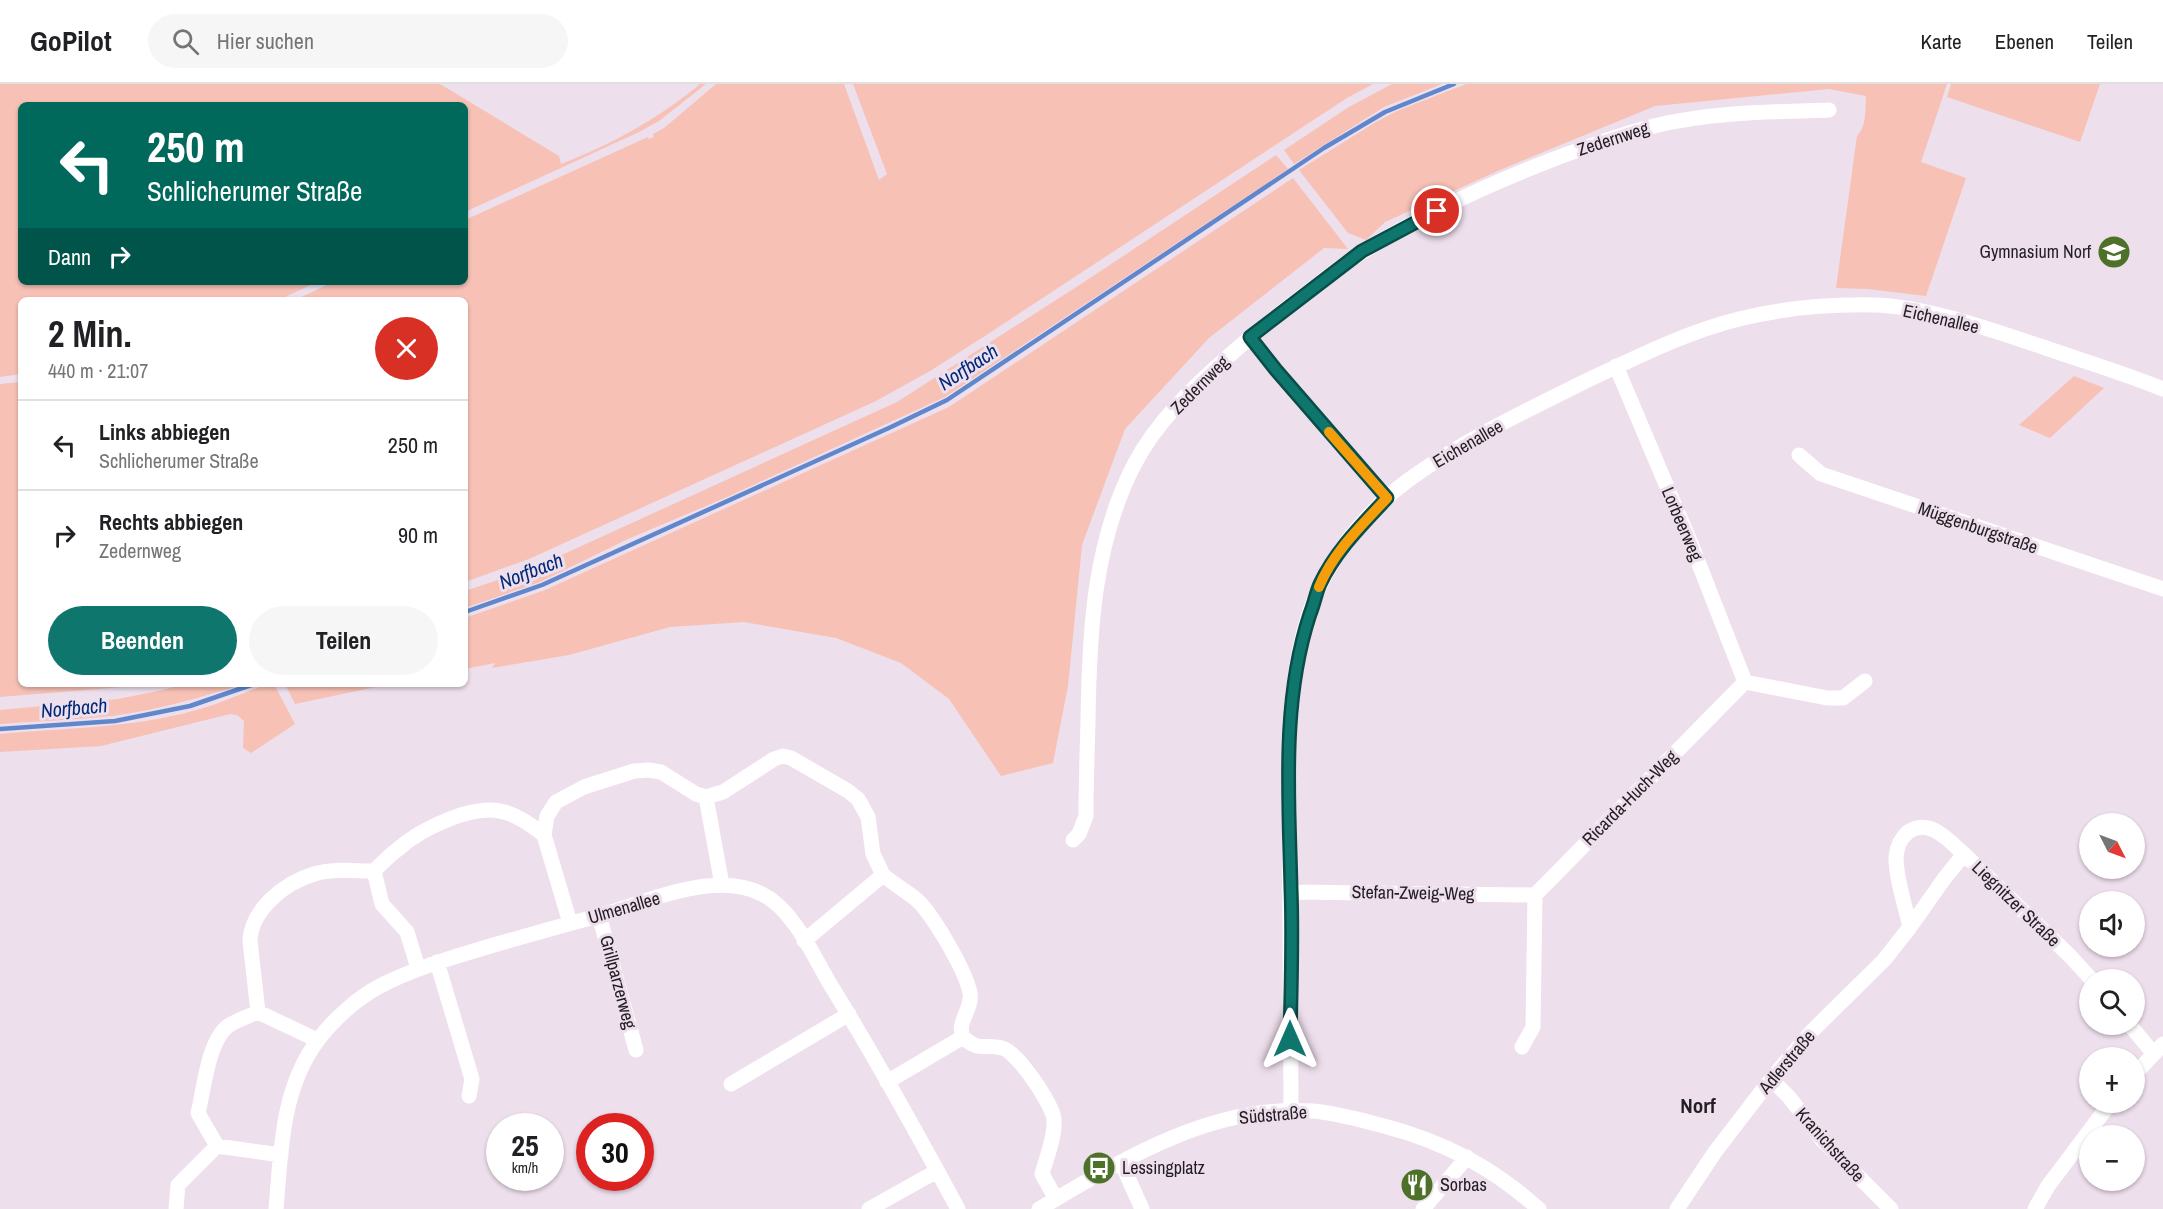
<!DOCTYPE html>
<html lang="de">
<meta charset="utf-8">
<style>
:root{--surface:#fff;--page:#f6f6f6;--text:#202124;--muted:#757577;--line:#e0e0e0;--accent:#0f766e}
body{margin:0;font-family:"Archivo Narrow",sans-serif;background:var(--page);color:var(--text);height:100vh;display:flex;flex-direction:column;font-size:22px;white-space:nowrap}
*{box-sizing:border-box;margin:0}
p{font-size:20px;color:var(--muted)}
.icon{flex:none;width:33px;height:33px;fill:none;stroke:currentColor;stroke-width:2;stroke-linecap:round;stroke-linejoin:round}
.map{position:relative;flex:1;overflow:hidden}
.sheet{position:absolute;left:18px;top:213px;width:450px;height:390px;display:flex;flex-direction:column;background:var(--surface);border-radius:9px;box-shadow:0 2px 4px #0004}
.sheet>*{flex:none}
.guide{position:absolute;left:18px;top:18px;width:450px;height:183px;border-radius:9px;box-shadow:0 2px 4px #0004;background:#00695c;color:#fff;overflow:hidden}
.needle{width:39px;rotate:132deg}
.controls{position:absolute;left:2079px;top:729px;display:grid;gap:12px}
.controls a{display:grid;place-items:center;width:66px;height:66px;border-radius:50%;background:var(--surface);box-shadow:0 2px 4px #0004;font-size:30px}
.speed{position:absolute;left:486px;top:1029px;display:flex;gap:12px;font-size:30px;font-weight:700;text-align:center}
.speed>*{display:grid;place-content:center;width:78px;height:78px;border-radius:50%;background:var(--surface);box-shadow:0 2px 4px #0004;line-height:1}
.speed small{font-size:15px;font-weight:400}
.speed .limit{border:9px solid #d22;background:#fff;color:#111}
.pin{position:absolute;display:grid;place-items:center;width:51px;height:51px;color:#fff;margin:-26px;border:3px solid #fff;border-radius:50%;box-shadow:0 2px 6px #0007}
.me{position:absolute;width:66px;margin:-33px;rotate:0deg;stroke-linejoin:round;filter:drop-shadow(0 0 4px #0008)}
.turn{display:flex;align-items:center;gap:21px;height:126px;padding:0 30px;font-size:27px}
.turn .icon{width:78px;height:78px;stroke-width:2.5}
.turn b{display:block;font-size:42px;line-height:51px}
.then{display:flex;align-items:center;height:57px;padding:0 30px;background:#0003;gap:12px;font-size:22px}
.round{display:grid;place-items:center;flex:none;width:63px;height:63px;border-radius:32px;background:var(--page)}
.summary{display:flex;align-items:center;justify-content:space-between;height:102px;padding:0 30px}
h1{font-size:36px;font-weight:700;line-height:45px}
.button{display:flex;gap:12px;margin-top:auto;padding:12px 30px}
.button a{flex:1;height:69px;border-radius:36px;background:var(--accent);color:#fff;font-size:24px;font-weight:700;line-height:69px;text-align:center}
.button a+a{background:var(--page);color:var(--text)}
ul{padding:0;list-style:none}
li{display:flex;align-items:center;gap:18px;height:90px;padding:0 30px;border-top:2px solid var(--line)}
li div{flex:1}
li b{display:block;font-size:22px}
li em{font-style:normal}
header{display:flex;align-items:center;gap:36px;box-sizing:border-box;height:84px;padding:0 30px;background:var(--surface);border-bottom:2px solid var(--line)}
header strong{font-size:28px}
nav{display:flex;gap:33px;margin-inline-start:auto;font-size:21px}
.search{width:420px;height:54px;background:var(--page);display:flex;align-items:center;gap:15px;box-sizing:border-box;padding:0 21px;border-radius:33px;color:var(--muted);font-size:22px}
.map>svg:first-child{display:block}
</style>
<header>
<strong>GoPilot</strong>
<div class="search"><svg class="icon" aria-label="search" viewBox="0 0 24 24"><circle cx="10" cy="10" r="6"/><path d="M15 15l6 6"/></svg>Hier suchen</div>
<nav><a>Karte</a><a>Ebenen</a><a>Teilen</a></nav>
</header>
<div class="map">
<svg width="2163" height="1125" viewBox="0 0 2163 1125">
<rect width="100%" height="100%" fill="#eedfed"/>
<path fill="#f7c1b5" d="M0,0H440L559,72L561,80C612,60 658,35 700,0H706L659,37L639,48L465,128V21H21V198H317L279,216H21V290L0,293Z
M716,0H844L879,96L887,90L853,0H1373L1347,14L988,250L930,287L876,317L529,475L465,498V216H295L333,198H465V136L648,53L649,55L654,53L653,50L664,44Z
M1392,0H1442L1384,23L1294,80L1284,66L1349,23Z
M1466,0H1947L1921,78L1966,94L1926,212L1868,205L1836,204L1857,52C1867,42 1865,26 1866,12L1829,5L1655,22L1500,86L1385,138L1366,156L1348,149L1299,86L1376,38L1397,27Z
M1951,0H2100L2080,58L1947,13Z
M1276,71L1288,85L945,313L725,414L628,455L540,498L465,524V507L531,485L897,318L1084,198Z
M1293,94L1348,165L1324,164L1209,254L1125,345L1082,461L1068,602L1053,679L1001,692L949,615L901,579L836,554L744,538L670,543L569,571L492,584L495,579L465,585V534L545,506L949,323Z
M2074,292L2104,304L2050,354L2019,341Z
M21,298V600H141L123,603L0,613V300Z
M183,600H243C200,614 157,626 112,632C75,636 37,637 0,640V626L118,615L163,606Z
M268,600H274L295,640L251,669L243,664L244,637L237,631L230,630L101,662L0,668V650C64,644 131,644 193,627C219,620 243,609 268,600Z
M285,600H390L295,620Z"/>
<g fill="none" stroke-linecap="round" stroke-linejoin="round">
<path stroke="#6087cc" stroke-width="4.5" d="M465,528L542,501L891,343L947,316L1324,64L1385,28L1454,0
M0,645L115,637L190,622L254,600"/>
<path stroke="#fff" stroke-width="15" d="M1250,253L1276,286L1387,414
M1616,282L1692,462L1745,598
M1799,371L1821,390L2163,505
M1073,756L1079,750L1086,732C1086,701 1087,670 1088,639C1089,552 1093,460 1134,381C1156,338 1194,302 1230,271C1259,245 1290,221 1321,198C1335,187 1349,176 1364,167C1424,130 1489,100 1554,75C1587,63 1620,50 1654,42C1712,28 1770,28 1829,26
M1964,770L1944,795L1910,843C1905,821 1896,795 1896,773C1897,762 1900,755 1908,748C1930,733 1949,757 1964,770L2070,872L2092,896
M722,801L706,713L723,708L774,675L783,672L791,674L848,707L858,715L868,733L873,770L883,791
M1292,808L1535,811
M599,831L636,966
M570,839L544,751L547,732L556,718L584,703L634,687L648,686L661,688L696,710L706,713
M804,857L883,791C894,800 906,807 917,816C933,831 966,887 970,909C973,925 956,938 963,953
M437,878L472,995L469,1012
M418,884L407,848L382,820L374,787C382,779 390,771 398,765C421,745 473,719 504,728C519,732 532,742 544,751
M258,928C249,932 237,936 228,942C208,957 204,1005 198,1029L217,1062L281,1071
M2129,940L2153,969
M317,956L258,928L250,857C251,826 284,799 314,790C333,784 355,787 374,787
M1522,963L1533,943L1535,811L1745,598L1827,614H1843L1865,597
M2134,991L2163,960
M1771,995L1789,1013L1822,1056L1891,1125
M887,998L963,953C980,969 984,959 1002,964C1018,968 1052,1020 1054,1035C1056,1050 1046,1075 1042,1090L1056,1115
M731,1000L849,930
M1291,1026L1289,654C1293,594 1300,530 1333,478C1351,448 1379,418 1407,397C1462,357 1525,327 1586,297C1635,274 1686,248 1739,235C1783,224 1832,220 1877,221C1928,223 1994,247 2043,263C2083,277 2124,289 2163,305
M1121,1078L1142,1125
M176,1125L178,1101L217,1062
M276,1125C281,1068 281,1005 318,956C333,936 357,914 380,902C411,886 444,876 477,866C518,854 560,842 602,831C636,821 671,806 706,802C725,800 745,801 762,810C793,825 813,871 830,900C875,973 917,1049 958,1125
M869,1125L937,1087
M1039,1125C1122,1076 1212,1020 1313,1027C1337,1029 1361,1036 1384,1042C1445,1058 1493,1084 1539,1125
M1423,1125L1467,1073
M1677,1125L1715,1068L1771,995L1812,947L1884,876L1910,843
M2035,1125L2048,1102L2111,1018"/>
</g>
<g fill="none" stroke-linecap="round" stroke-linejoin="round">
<g stroke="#0a4d48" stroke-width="15">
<path id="route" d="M1290,955C1291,905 1293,855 1291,805C1289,713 1281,618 1310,530C1314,520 1316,509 1320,500C1336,466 1363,440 1387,414L1276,286L1250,253L1362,167L1437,127"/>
</g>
<use href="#route" stroke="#0f766e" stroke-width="10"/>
<path stroke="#f59e0b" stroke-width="10" d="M1319,503C1333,468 1362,441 1387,414L1329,348"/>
</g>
<defs>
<g id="school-disc" transform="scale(1.725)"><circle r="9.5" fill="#4e712a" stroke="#eedfed"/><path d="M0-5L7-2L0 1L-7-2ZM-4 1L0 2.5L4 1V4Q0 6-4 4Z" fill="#fff"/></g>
<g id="bus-disc" transform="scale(1.725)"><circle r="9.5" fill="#4e712a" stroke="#eedfed"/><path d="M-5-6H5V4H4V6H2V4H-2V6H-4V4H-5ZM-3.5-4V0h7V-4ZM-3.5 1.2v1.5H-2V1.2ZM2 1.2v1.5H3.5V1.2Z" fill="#fff"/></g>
<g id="restaurant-disc" transform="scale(1.725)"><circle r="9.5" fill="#4e712a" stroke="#eedfed"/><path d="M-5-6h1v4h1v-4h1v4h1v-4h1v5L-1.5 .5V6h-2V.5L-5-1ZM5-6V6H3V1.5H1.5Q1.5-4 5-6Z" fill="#fff"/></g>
</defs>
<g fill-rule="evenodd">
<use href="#school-disc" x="2114" y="168"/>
<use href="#bus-disc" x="1099" y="1084"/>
<use href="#restaurant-disc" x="1417" y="1101"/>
</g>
<g text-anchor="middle" stroke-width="6" stroke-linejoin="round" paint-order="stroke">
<g font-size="18" fill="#231e23" stroke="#eedfed">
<text transform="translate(1613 55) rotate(-18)" y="6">Zedernweg</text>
<text transform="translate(1941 235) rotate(13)" y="6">Eichenallee</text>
<text transform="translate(1200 301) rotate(-45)" y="6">Zedernweg</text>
<text transform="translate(1468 360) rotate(-30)" y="6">Eichenallee</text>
<text transform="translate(1682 440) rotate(67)" y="6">Lorbeerweg</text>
<text transform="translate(1978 444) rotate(19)" y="6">Müggenburgstraße</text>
<text transform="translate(1630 714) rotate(-45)" y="6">Ricarda-Huch-Weg</text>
<text transform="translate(1413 809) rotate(1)" y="6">Stefan-Zweig-Weg</text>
<text transform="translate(2016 820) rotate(44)" y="6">Liegnitzer Straße</text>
<text transform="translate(624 824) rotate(-16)" y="6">Ulmenallee</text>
<text transform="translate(618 898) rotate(75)" y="6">Grillparzerweg</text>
<text transform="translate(1787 978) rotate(-50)" y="6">Adlerstraße</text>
<text transform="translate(1273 1031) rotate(-5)" y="6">Südstraße</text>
<text transform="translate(1830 1061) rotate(48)" y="6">Kranichstraße</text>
</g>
<g font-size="18" fill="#231e23" stroke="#eedfed" text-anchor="start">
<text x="2091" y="174" text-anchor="end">Gymnasium Norf</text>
<text x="1122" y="1090">Lessingplatz</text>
<text x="1440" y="1107">Sorbas</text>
</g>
<g font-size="20" font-style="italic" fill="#002979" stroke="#eedfed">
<text transform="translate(968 283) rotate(-33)" y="7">Norfbach</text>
<text transform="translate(531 487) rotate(-21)" y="7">Norfbach</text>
<text transform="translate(74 624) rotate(-5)" y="7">Norfbach</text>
</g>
<g font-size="21" font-weight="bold" fill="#231e23" stroke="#eedfed">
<text x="1698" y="1029">Norf</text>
</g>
</g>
</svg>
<div class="controls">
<a><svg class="needle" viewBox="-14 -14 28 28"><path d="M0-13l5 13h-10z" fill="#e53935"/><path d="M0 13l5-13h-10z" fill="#757577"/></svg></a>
<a><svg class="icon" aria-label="sound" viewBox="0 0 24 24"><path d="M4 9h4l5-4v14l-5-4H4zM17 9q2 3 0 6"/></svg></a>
<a><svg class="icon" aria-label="search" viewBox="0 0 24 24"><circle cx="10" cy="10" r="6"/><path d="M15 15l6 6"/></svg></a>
<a>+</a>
<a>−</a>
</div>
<div class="speed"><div>25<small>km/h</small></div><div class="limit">30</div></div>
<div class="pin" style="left:1437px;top:127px;background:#d93025"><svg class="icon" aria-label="arrive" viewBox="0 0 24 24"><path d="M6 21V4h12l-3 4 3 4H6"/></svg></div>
<svg class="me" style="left:1290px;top:955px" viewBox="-20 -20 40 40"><path d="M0-17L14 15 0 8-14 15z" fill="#0f766e" stroke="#fff" stroke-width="4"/></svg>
<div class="guide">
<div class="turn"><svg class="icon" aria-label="left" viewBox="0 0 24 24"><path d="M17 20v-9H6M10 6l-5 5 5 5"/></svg><div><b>250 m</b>Schlicherumer Straße</div></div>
<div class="then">Dann<svg class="icon" aria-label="right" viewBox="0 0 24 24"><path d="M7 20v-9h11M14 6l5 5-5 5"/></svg></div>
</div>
<section class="sheet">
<div class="summary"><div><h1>2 Min.</h1><p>440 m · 21:07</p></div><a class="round" style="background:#d93025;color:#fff"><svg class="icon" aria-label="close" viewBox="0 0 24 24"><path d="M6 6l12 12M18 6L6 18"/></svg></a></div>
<ul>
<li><svg class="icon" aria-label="left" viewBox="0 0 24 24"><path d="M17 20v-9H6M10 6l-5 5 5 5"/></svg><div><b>Links abbiegen</b><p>Schlicherumer Straße</p></div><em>250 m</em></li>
<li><svg class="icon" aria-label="right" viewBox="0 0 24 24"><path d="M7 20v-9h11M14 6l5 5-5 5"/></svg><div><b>Rechts abbiegen</b><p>Zedernweg</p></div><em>90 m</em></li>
</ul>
<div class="button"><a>Beenden</a><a>Teilen</a></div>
</section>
</div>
